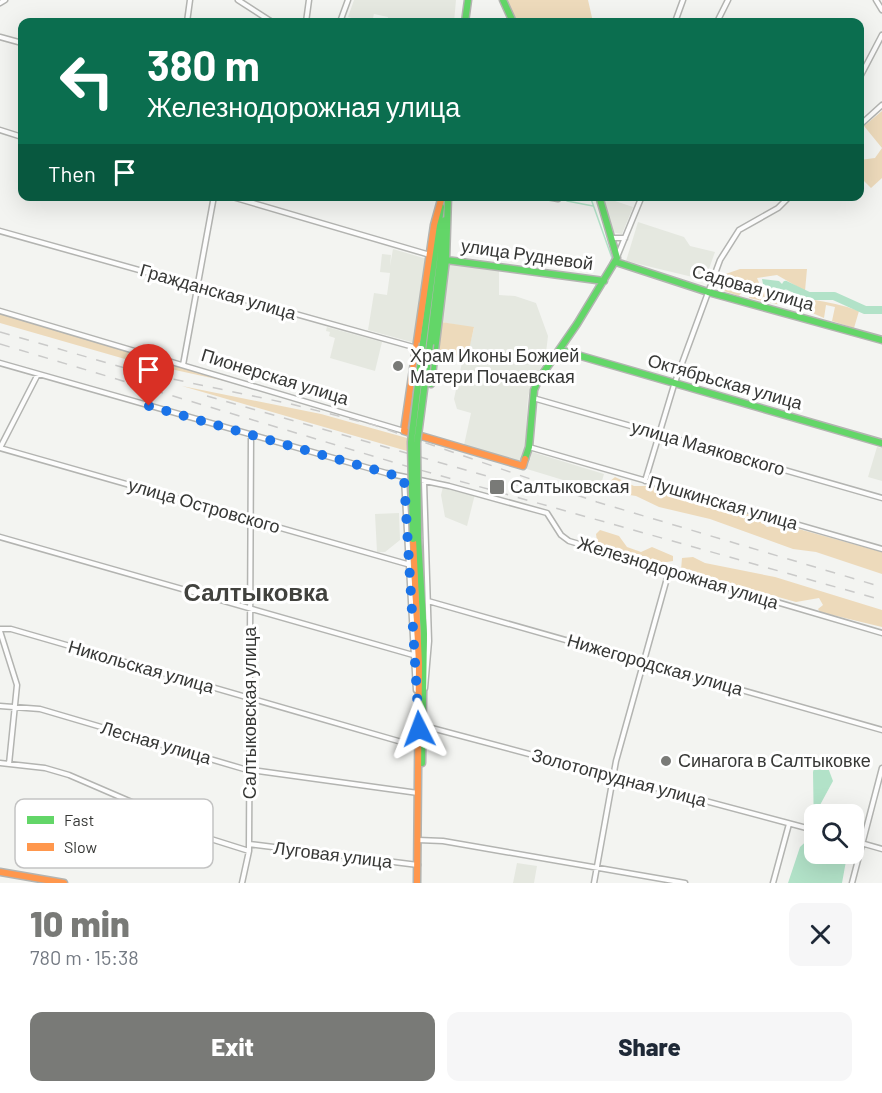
<!DOCTYPE html>
<meta charset="utf-8">
<style>
:root{--surface:#fff;--page:#f6f6f7;--text:#1f2937;--muted:#747a83;--accent:#797a77}
body{margin:0;font-family:Barlow,sans-serif;background:var(--page);color:var(--text);height:100vh;display:flex;flex-direction:column;font-size:22px;white-space:nowrap}
*{box-sizing:border-box;margin:0}
p{font-size:20px;color:var(--muted)}
.icon{flex:none;width:33px;height:33px;fill:none;stroke:currentColor;stroke-width:2;stroke-linecap:round;stroke-linejoin:round}
.map{position:relative;height:883px;overflow:hidden}
.panel{display:flex;flex-direction:column;background:var(--surface);flex:1}
.panel>*{flex:none}
.top-card{position:absolute;left:18px;top:18px;width:846px;height:183px;border-radius:12px;box-shadow:0 6px 24px #0002;background:#0b6e4f;color:#fff;overflow:hidden}
.buttons{position:absolute;left:804px;top:804px;display:grid;gap:12px}
.buttons a{display:grid;place-items:center;width:60px;height:60px;border-radius:12px;background:var(--surface);box-shadow:0 6px 24px #0002;font-size:30px}
.pin{position:absolute;display:grid;place-items:center;width:51px;height:51px;color:#fff;margin:-62px -26px;border-radius:50% 50% 50% 0;rotate:-45deg;box-shadow:0 0 6px #0007}
.pin .icon{rotate:45deg}
.me{position:absolute;width:66px;margin:-33px;rotate:357deg;stroke-linejoin:round;filter:drop-shadow(0 0 4px #0008)}
.turn{display:flex;align-items:center;gap:21px;height:126px;padding:0 30px;font-size:27px}
.turn .icon{width:78px;height:78px;stroke-width:2.5}
.turn b{display:block;font-size:42px;line-height:51px}
.then{display:flex;align-items:center;height:57px;padding:0 30px;background:#0003;gap:12px;font-size:22px}
.round{display:grid;place-items:center;flex:none;width:63px;height:63px;border-radius:12px;background:var(--page)}
.head{display:flex;align-items:center;justify-content:space-between;height:102px;padding:0 30px}
h1{font-size:36px;font-weight:800;line-height:45px;color:var(--accent)}
.cta{display:flex;gap:12px;margin-top:auto;padding:12px 30px}
.cta a{flex:1;height:69px;border-radius:12px;background:var(--accent);color:#fff;font-size:24px;font-weight:800;line-height:69px;text-align:center}
.cta a+a{background:var(--page);color:var(--text)}
.map>svg:first-child{display:block}
</style>
<div class="map">
<svg width="882" height="883" viewBox="0 0 882 883">
<rect width="100%" height="100%" fill="#f3f4f1"/>
<path fill="#e5e8e0" d="M354,0H456L454,22H387L388,17L374,14L372,22H367L348,17Z
M603,197L633,207L622,234L611,232Z
M638,222L684,237L690,246L715,252L705,280L626,261Z
M393,249L427,259L415,343L368,330L374,293L387,295L390,273L380,272L382,254L391,255L390,266Z
M448,264L499,271V295L515,296L536,303L548,336L545,361L532,382L528,397L525,448L520,463L464,445L471,413L457,409L454,399L463,358L466,359L474,328L441,322Z
M327,327L382,342L375,371L330,358L335,338L329,336L330,332L326,331Z
M877,447L882,448V481L868,477Z
M532,452L604,474L599,491L527,469Z
M443,487L475,494L467,526L445,517L441,495Z
M399,513L400,540L385,552H377L375,514Z
M517,863L537,866L534,883H513Z"/>
<path fill="#eddabb" d="M506,0H588L593,22H518Z
M882,111V178L871,188L860,177V160L875,158L882,148L864,126Z
M740,269H807L805,291L777,275L757,278L762,290C795,299 828,299 859,311L854,328L832,321L835,307L826,305L824,318L803,309L802,302L798,301L791,307L749,298L751,293L744,288L739,296L721,290L717,277Z
M0,314L257,388L125,359L0,323Z
M441,322L474,327L467,359L437,349Z
M182,386L321,414L407,438V451Z
M615,477L634,486H655L722,510L742,512L755,516L767,527L779,525L795,528L882,552V574L816,552L793,549L710,519L659,507L636,496L598,490L600,480L609,482Z
M600,530L619,536L627,547L641,552L652,547L673,556V561L661,563L601,545L597,541L596,534Z
M693,557L705,563L775,577L882,610V627L820,612L818,609L823,605L819,598L796,602L681,570L682,558Z"/>
<path fill="#b2e2c8" d="M762,279L779,281L787,289L777,292L763,284Z
M821,761L827,765L833,781L820,805L819,814H814V854H843L846,861L842,883H788L800,847L814,834L813,772L815,765Z"/>
<g fill="none" stroke-linecap="round" stroke-linejoin="round">
<path stroke="#b2e2c8" stroke-width="1.5" d="M590,196L612,258L610,263
M567,201L593,206"/>
<path stroke="#b2e2c8" stroke-width="8" d="M786,285L809,296H834L865,310H882"/>
<g stroke="#b3b4b1" stroke-width="7">
<path id="street" d="M238,0L272,22
M876,0L882,10
M0,3L5,0
M187,22L190,0
M306,22L309,0
M340,22L348,0
M675,22L683,0
M717,22L728,0
M0,37L22,43
M860,77L882,35
M860,125L882,105
M0,130L22,137
M229,196L430,255
M541,196L558,199
M0,231L424,350
M611,238H625
M617,257L642,196
M0,311L404,431
M0,363L386,473L449,486L547,513L561,535L569,541L882,633
M183,365L214,196
M533,398L882,498
M529,447L882,549
M0,448L407,564
M0,448L38,374
M404,478L416,690
M645,481L674,385L720,260L739,230L778,208L790,196
M424,482L429,641L425,688
M0,537L413,655
M428,601L882,730
M0,629H11L419,747
M0,631L17,685L9,764
M0,706L40,709L244,769L418,793
M424,726L814,830
M0,763L45,768L69,775L134,803L160,823L249,851
M418,840L443,841L685,883
M854,841L882,849
M249,844L418,865
M242,883L249,851L251,434
M594,883L616,761L669,571
M773,883L789,824
M852,883L882,768"/>
</g>
<g stroke="#b3b4b1" stroke-width="9">
<path id="fast" d="M503,0L513,22
M465,22L468,0
M446,260L604,281
M616,262L708,292L882,340
M423,343L441,207
M430,344L445,220
M560,350L882,443
M421,381L431,384L446,260L448,196
M525,459L529,447L534,390L539,379L577,324L617,258L599,196
M418,539L424,634L422,763"/>
</g>
<g stroke="#b3b4b1" stroke-width="9">
<path id="slow" d="M442,196L434,225L404,431L523,466L525,459
M413,539L419,664L417,883
M0,872L64,883"/>
</g>
<use href="#street" stroke="#fdfdfd" stroke-width="4"/>
<use href="#fast" stroke="#63d668" stroke-width="6"/>
<use href="#slow" stroke="#ff974d" stroke-width="6"/>
<path stroke="#cacac9" stroke-width="1.5" stroke-dasharray="10 10" stroke-linecap="butt" d="M0,332L139,372L291,404L374,425L597,502L882,587
M0,344L406,466L882,600
M207,396L525,487"/>
<g stroke="#b3b4b1" stroke-width="9" stroke-linecap="butt">
<path id="fast-bridge" d="M413,539L411,442L423,343
M418,539L417,443L430,344"/>
</g>
<use href="#fast-bridge" stroke="#63d668" stroke-width="6"/>
</g>
<g fill="none" stroke-linecap="round" stroke-linejoin="round">
<path stroke="#1a73e8" stroke-width="10" stroke-dasharray="0 18" d="M149,406L404,478L419,729"/>
</g>
<g fill="#797a77" stroke="#fff" stroke-width="2">
<circle cx="398" cy="366" r="6"/>
<rect x="489" y="479" width="16" height="16" rx="3"/>
<circle cx="666" cy="761" r="6"/>
</g>
<g text-anchor="middle" stroke-width="6" stroke-linejoin="round" paint-order="stroke">
<g font-size="18" fill="#373836" stroke="#fff">
<text transform="translate(527 255) rotate(8)" y="6">улица Рудневой</text>
<text transform="translate(753 288) rotate(16)" y="6">Садовая улица</text>
<text transform="translate(218 292) rotate(16)" y="6">Гражданская улица</text>
<text transform="translate(275 377) rotate(17)" y="6">Пионерская улица</text>
<text transform="translate(725 382) rotate(16)" y="6">Октябрьская улица</text>
<text transform="translate(708 448) rotate(16)" y="6">улица Маяковского</text>
<text transform="translate(723 503) rotate(16)" y="6">Пушкинская улица</text>
<text transform="translate(204 506) rotate(16)" y="6">улица Островского</text>
<text transform="translate(678 573) rotate(17)" y="6">Железнодорожная улица</text>
<text transform="translate(655 665) rotate(16)" y="6">Нижегородская улица</text>
<text transform="translate(141 667) rotate(16)" y="6">Никольская улица</text>
<text transform="translate(250 713) rotate(-90)" y="6">Салтыковская улица</text>
<text transform="translate(156 743) rotate(16)" y="6">Лесная улица</text>
<text transform="translate(619 778) rotate(15)" y="6">Золотопрудная улица</text>
<text transform="translate(333 855) rotate(7)" y="6">Луговая улица</text>
</g>
<g font-size="18" fill="#373836" stroke="#fff" text-anchor="start">
<text x="410" y="362">Храм Иконы Божией<tspan x="410" dy="21">Матери Почаевская</tspan></text>
<text x="510" y="493">Салтыковская</text>
<text x="678" y="767">Синагога в Салтыковке</text>
</g>
<g font-size="24" font-weight="bold" fill="#41423e" stroke="#fff">
<text x="256" y="601">Салтыковка</text>
</g>
</g>
<rect x="15" y="799" width="198" height="69" rx="9" fill="#fff" stroke="#c3c3c3" stroke-width="1.5"/>
<rect x="27" y="816" width="27" height="8" fill="#63d668"/>
<rect x="27" y="843" width="27" height="8" fill="#ff974d"/>
<g font-size="16" fill="#373836">
<text x="64" y="826">Fast</text>
<text x="64" y="853">Slow</text>
</g>
</svg>
<div class="buttons">
<a><svg class="icon" aria-label="search" viewBox="0 0 24 24"><circle cx="10" cy="10" r="6"/><path d="M15 15l6 6"/></svg></a>
</div>
<div class="pin" style="left:149px;top:406px;background:#d93025"><svg class="icon" aria-label="arrive" viewBox="0 0 24 24"><path d="M6 21V4h12l-3 4 3 4H6"/></svg></div>
<svg class="me" style="left:419px;top:729px" viewBox="-20 -20 40 40"><path d="M0-17L14 15 0 8-14 15z" fill="#1a73e8" stroke="#fff" stroke-width="4"/></svg>
<div class="top-card">
<div class="turn"><svg class="icon" aria-label="left" viewBox="0 0 24 24"><path d="M17 20v-9H6M10 6l-5 5 5 5"/></svg><div><b>380 m</b>Железнодорожная улица</div></div>
<div class="then">Then<svg class="icon" aria-label="arrive" viewBox="0 0 24 24"><path d="M6 21V4h12l-3 4 3 4H6"/></svg></div>
</div>
</div>
<section class="panel">
<div class="head"><div><h1>10 min</h1><p>780 m · 15:38</p></div><a class="round"><svg class="icon" aria-label="close" viewBox="0 0 24 24"><path d="M6 6l12 12M18 6L6 18"/></svg></a></div>
<div class="cta"><a>Exit</a><a>Share</a></div>
</section>
